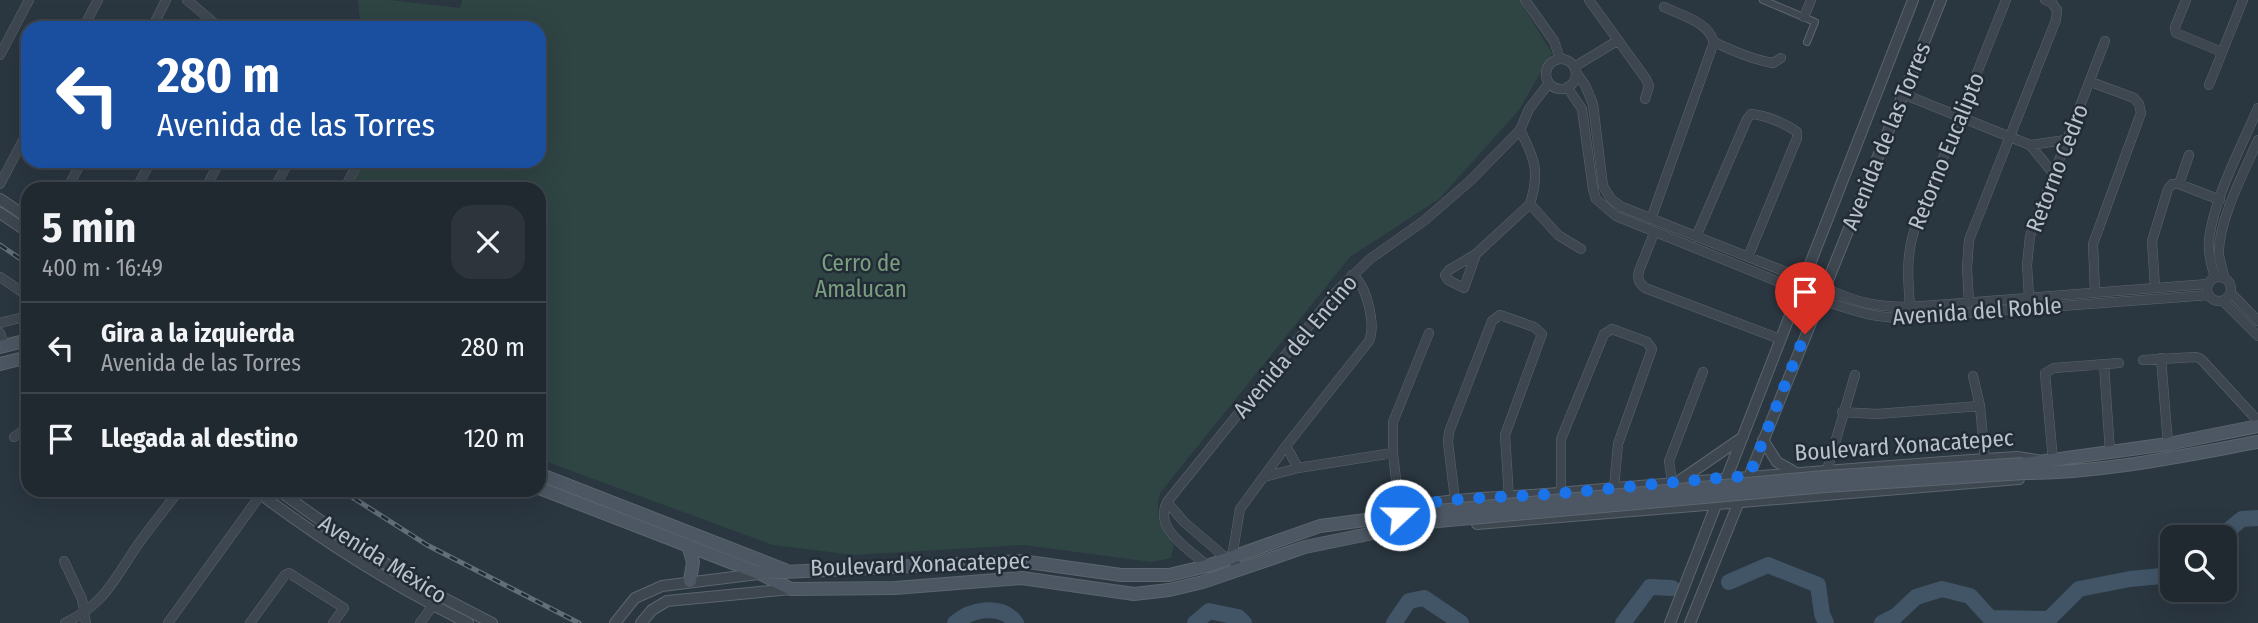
<!DOCTYPE html>
<html lang="es">
<meta charset="utf-8">
<style>
:root{--surface:#202830;--page:#2d343c;--text:#f1f3f6;--muted:#a2a6ab;--line:#3d444c}
body{margin:0;font-family:"Fira Sans Condensed",sans-serif;background:var(--page);color:var(--text);height:100vh;display:flex;flex-direction:column;font-size:26px;white-space:nowrap}
*{box-sizing:border-box;margin:0}
p{font-size:23px;color:var(--muted)}
.icon{flex:none;width:38px;height:38px;fill:none;stroke:currentColor;stroke-width:2;stroke-linecap:round;stroke-linejoin:round}
.map{position:relative;flex:1;overflow:hidden}
.side{position:absolute;left:21px;top:182px;width:525px;height:315px;display:flex;flex-direction:column;background:var(--surface);border-radius:21px;box-shadow:0 7px 28px #0002,0 0 0 2px var(--line)}
.side>*{flex:none}
.hud{position:absolute;left:21px;top:21px;width:525px;height:147px;border-radius:21px;box-shadow:0 7px 28px #0002,0 0 0 2px var(--line);background:#1a4fa0;color:#fff;overflow:hidden}
.fabs{position:absolute;left:2160px;top:525px;display:grid;gap:14px}
.fabs a{display:grid;place-items:center;width:77px;height:77px;border-radius:14px;background:var(--surface);box-shadow:0 7px 28px #0002,0 0 0 2px var(--line);font-size:35px}
.pin{position:absolute;display:grid;place-items:center;width:60px;height:60px;color:#fff;margin:-72px -30px;border-radius:50% 50% 50% 0;rotate:-45deg;box-shadow:0 0 7px #0007}
.pin .icon{rotate:45deg}
.me{position:absolute;width:77px;margin:-38px;rotate:69deg;stroke-linejoin:round;filter:drop-shadow(0 0 5px #0008)}
.turn{display:flex;align-items:center;gap:24px;height:147px;padding:0 21px;font-size:32px}
.turn .icon{width:91px;height:91px;stroke-width:2.5}
.turn b{display:block;font-size:49px;line-height:60px}
.round{display:grid;place-items:center;flex:none;width:74px;height:74px;border-radius:21px;background:var(--page)}
.overview{display:flex;align-items:center;justify-content:space-between;height:119px;padding:0 21px}
h1{font-size:42px;font-weight:700;line-height:52px}
ul{padding:0;list-style:none}
li{display:flex;align-items:center;gap:21px;height:91px;padding:0 21px;border-top:2px solid var(--line)}
li div{flex:1}
li b{display:block;font-size:26px}
li em{font-style:normal}
.map>svg:first-child{display:block}
</style>
<div class="map">
<svg width="2258" height="623" viewBox="0 0 2258 623">
<rect width="100%" height="100%" fill="#2a3640"/>
<path fill="#2f4543" d="M358,0H390L460,8L462,0H1519L1552,53L1519,110L1439,199L1350,257L1160,493C1154,516 1161,527 1174,545L1171,558L1151,562L1024,545L854,555L773,545L539,459V189H348L363,161H539V28H361Z"/>
<g fill="none" stroke-linecap="round" stroke-linejoin="round">
<path stroke="#415567" stroke-width="16" d="M2220,537L2242,519L2258,518
M1729,582L1768,565L1818,585L1822,614L1826,623
M955,623C971,609 1002,603 1016,623
M1195,623L1209,611L1238,617L1244,623
M1394,623L1409,601L1424,598L1461,623
M1623,623L1650,587L1672,588
M1882,623L1896,616L1916,597L1942,589L1970,596L1990,618L2049,619L2079,589L2130,579L2172,575"/>
<g stroke="#5b656e" stroke-width="8">
<path id="pedestrian" d="M1763,0L1815,22L1807,42"/>
</g>
<g stroke="#5b656e" stroke-width="10">
<path id="minor" d="M187,0L220,28
M1525,0L1554,41L1560,59
M1589,0L1646,79L1649,86L1645,99
M2186,0L2175,27L2176,33L2222,52
M1664,7C1683,16 1707,21 1714,42C1733,51 1753,60 1773,63L1781,58
M1804,17L1811,0
M83,28L98,0
M152,28L166,0
M0,55L29,0
M1546 74a15 15 0 1 1 30 0a15 15 0 1 1-30 0Z
M1574,67L1617,41
M1576,72L1585,85L1593,104L1603,186L1611,199L1622,207L1804,279C1816,280 1823,288 1834,292C1862,304 1879,307 1910,307L2208,284
M2091,82L2134,98L2139,104L2141,113L2093,244L2095,292
M2209,85L2243,0
M1567,87L1582,109L1593,189L1596,199L1616,216L1799,290C1807,299 1813,298 1824,301C1852,310 1871,317 1901,318L2209,295
M1903,94L2030,145L2053,173
M1520,130C1535,159 1540,172 1530,204L1558,235L1581,249
M2030,145L2066,140
M0,184L28,131
M2179,184L2220,200
M67,189L82,161
M136,189L151,161
M205,189L220,161
M274,189L289,161
M344,189L359,161
M1651,219L1714,42
M1654,233L1639,271C1637,279 1639,283 1645,288L1780,339
M1696,237L1747,119L1751,114C1765,115 1785,123 1797,132V138L1748,257
M1476,254L1464,288L1448,280L1445,275L1449,270L1476,254L1530,204
M2207 289a12 12 0 1 1 24 0a12 12 0 1 1-24 0Z
M0,277L28,296
M2215,277C2211,265 2208,252 2209,240C2214,197 2241,148 2258,108
M2224,277C2223,270 2220,262 2219,255C2217,223 2245,170 2258,140
M2155,287L2152,241L2168,189L2172,184H2179L2189,155
M2231,293L2258,321
M2029,297L2027,265L2030,236L2105,41
M2223,301L2258,336
M1969,302L1967,268L1969,240L2056,20L2057,10L2052,3L2045,0
M1910,307C1908,281 1906,256 1914,231L2006,0
M0,323L24,317L28,319
M0,333L5,346
M2161,358L2168,444
M2143,360L2196,357L2201,359L2258,421
M2104,364L2110,452
M1973,376L1980,406L1985,459
M1842,412L1877,414L1980,406
M14,437L28,427
M1286,446L1298,468
M2053,460L2045,373L2054,368L2119,363
M1827,470L1855,375
M1264,477L1298,468L1393,453
M1672,482L1669,461L1703,372
M1561,493V439L1604,334L1612,329L1647,342L1652,349L1618,444L1614,488
M1455,500L1448,442L1449,432L1492,321L1500,315L1534,327L1542,334L1505,435L1509,497
M1167,502L1184,522L1226,558
M1400,515L1393,453V422L1429,333
M64,561L82,599L86,623
M1207,566C1190,549 1153,530 1167,502L1337,291L1370,259L1425,220L1471,180L1520,130L1529,109L1549,83
M1239,570L1232,557L1240,509L1286,446L1369,341C1376,325 1367,285 1352,275
M65,623C106,603 114,579 139,543C152,525 166,508 179,490
M168,623L264,490
M250,623L285,575L289,573L344,608L333,623
M420,623L437,600"/>
</g>
<g stroke="#5b656e" stroke-width="12">
<path id="tertiary" d="M0,199L28,218
M0,213L28,232
M1763,440L1777,462L1793,471
M1679,481L1743,437
M255,490C321,540 394,586 468,623
M278,490L356,546L440,596L492,623
M1392,515C1415,497 1524,497 1558,493C1711,480 1864,467 2017,457L2037,460
M1477,524L2019,479
M615,623L635,598L662,586L758,574
M641,623L652,610L667,601L791,589
M1670,623L1913,0
M1690,623L1941,0"/>
</g>
<g stroke="#5b656e" stroke-width="14">
<path id="secondary" d="M0,347L28,340
M0,364L28,357
M2023,464L2168,444L2258,426
M2024,473C2102,473 2181,456 2258,442
M539,474L785,570
M539,488L761,574L791,589L895,588L1022,578L1134,594L1169,590L1203,582L1305,547L1427,522
M688,545L693,562L690,581
M761,573L1021,561L1121,575H1169L1207,566L1320,526L1426,512"/>
</g>
<use href="#pedestrian" stroke="#3e4750" stroke-width="6"/>
<use href="#minor" stroke="#3e4750" stroke-width="9"/>
<use href="#tertiary" stroke="#3e4750" stroke-width="10"/>
<use href="#secondary" stroke="#4c5763" stroke-width="12"/>
<g stroke="#626e79" stroke-width="5">
<path id="rail" d="M0,245L28,264
M341,490L427,545L579,623"/>
</g>
<use href="#rail" stroke="#222c36" stroke-width="2.5" stroke-dasharray="8" stroke-linecap="butt"/>
<g stroke="#5b656e" stroke-width="14" stroke-linecap="butt">
<path id="secondary-bridge" d="M1426,512L1825,477L2023,464
M1427,522L1826,486L2024,473"/>
</g>
<use href="#secondary-bridge" stroke="#4c5763" stroke-width="12"/>
</g>
<g fill="none" stroke-linecap="round" stroke-linejoin="round">
<path stroke="#1a73e8" stroke-width="12" stroke-dasharray="0 21.6" d="M1400,515L1399,510C1447,496 1500,498 1549,494C1616,489 1682,480 1749,476L1805,334"/>
</g>
<g text-anchor="middle" stroke-width="5" stroke-linejoin="round" paint-order="stroke">
<g font-size="23" fill="#bac2ca" stroke="#222c36">
<text transform="translate(1886 136) rotate(-68)" y="8">Avenida de las Torres</text>
<text transform="translate(1946 151) rotate(-68)" y="8">Retorno Eucalipto</text>
<text transform="translate(2057 168) rotate(-69)" y="8">Retorno Cedro</text>
<text transform="translate(1977 311) rotate(-4)" y="8">Avenida del Roble</text>
<text transform="translate(1295 346) rotate(-50)" y="8">Avenida del Encino</text>
<text transform="translate(1904 445) rotate(-4)" y="8">Boulevard Xonacatepec</text>
<text transform="translate(383 559) rotate(32)" y="8">Avenida México</text>
<text transform="translate(920 564) rotate(-2)" y="8">Boulevard Xonacatepec</text>
</g>
<g font-size="23" fill="#7b9e7f" stroke="#222c36">
<text x="861" y="271">Cerro de<tspan x="861" dy="26">Amalucan</tspan></text>
</g>
</g>
</svg>
<div class="fabs">
<a><svg class="icon" aria-label="search" viewBox="0 0 24 24"><circle cx="10" cy="10" r="6"/><path d="M15 15l6 6"/></svg></a>
</div>
<div class="pin" style="left:1805px;top:334px;background:#d93025"><svg class="icon" aria-label="arrive" viewBox="0 0 24 24"><path d="M6 21V4h12l-3 4 3 4H6"/></svg></div>
<svg class="me" style="left:1400px;top:515px" viewBox="-20 -20 40 40"><circle r="17" fill="#1a73e8" stroke="#fff" stroke-width="3"/><path d="M0-11L8 9 0 5-8 9z" fill="#fff"/></svg>
<div class="hud">
<div class="turn"><svg class="icon" aria-label="left" viewBox="0 0 24 24"><path d="M17 20v-9H6M10 6l-5 5 5 5"/></svg><div><b>280 m</b>Avenida de las Torres</div></div>
</div>
<section class="side">
<div class="overview"><div><h1>5 min</h1><p>400 m · 16:49</p></div><a class="round"><svg class="icon" aria-label="close" viewBox="0 0 24 24"><path d="M6 6l12 12M18 6L6 18"/></svg></a></div>
<ul>
<li><svg class="icon" aria-label="left" viewBox="0 0 24 24"><path d="M17 20v-9H6M10 6l-5 5 5 5"/></svg><div><b>Gira a la izquierda</b><p>Avenida de las Torres</p></div><em>280 m</em></li>
<li><svg class="icon" aria-label="arrive" viewBox="0 0 24 24"><path d="M6 21V4h12l-3 4 3 4H6"/></svg><div><b>Llegada al destino</b></div><em>120 m</em></li>
</ul>
</section>
</div>
